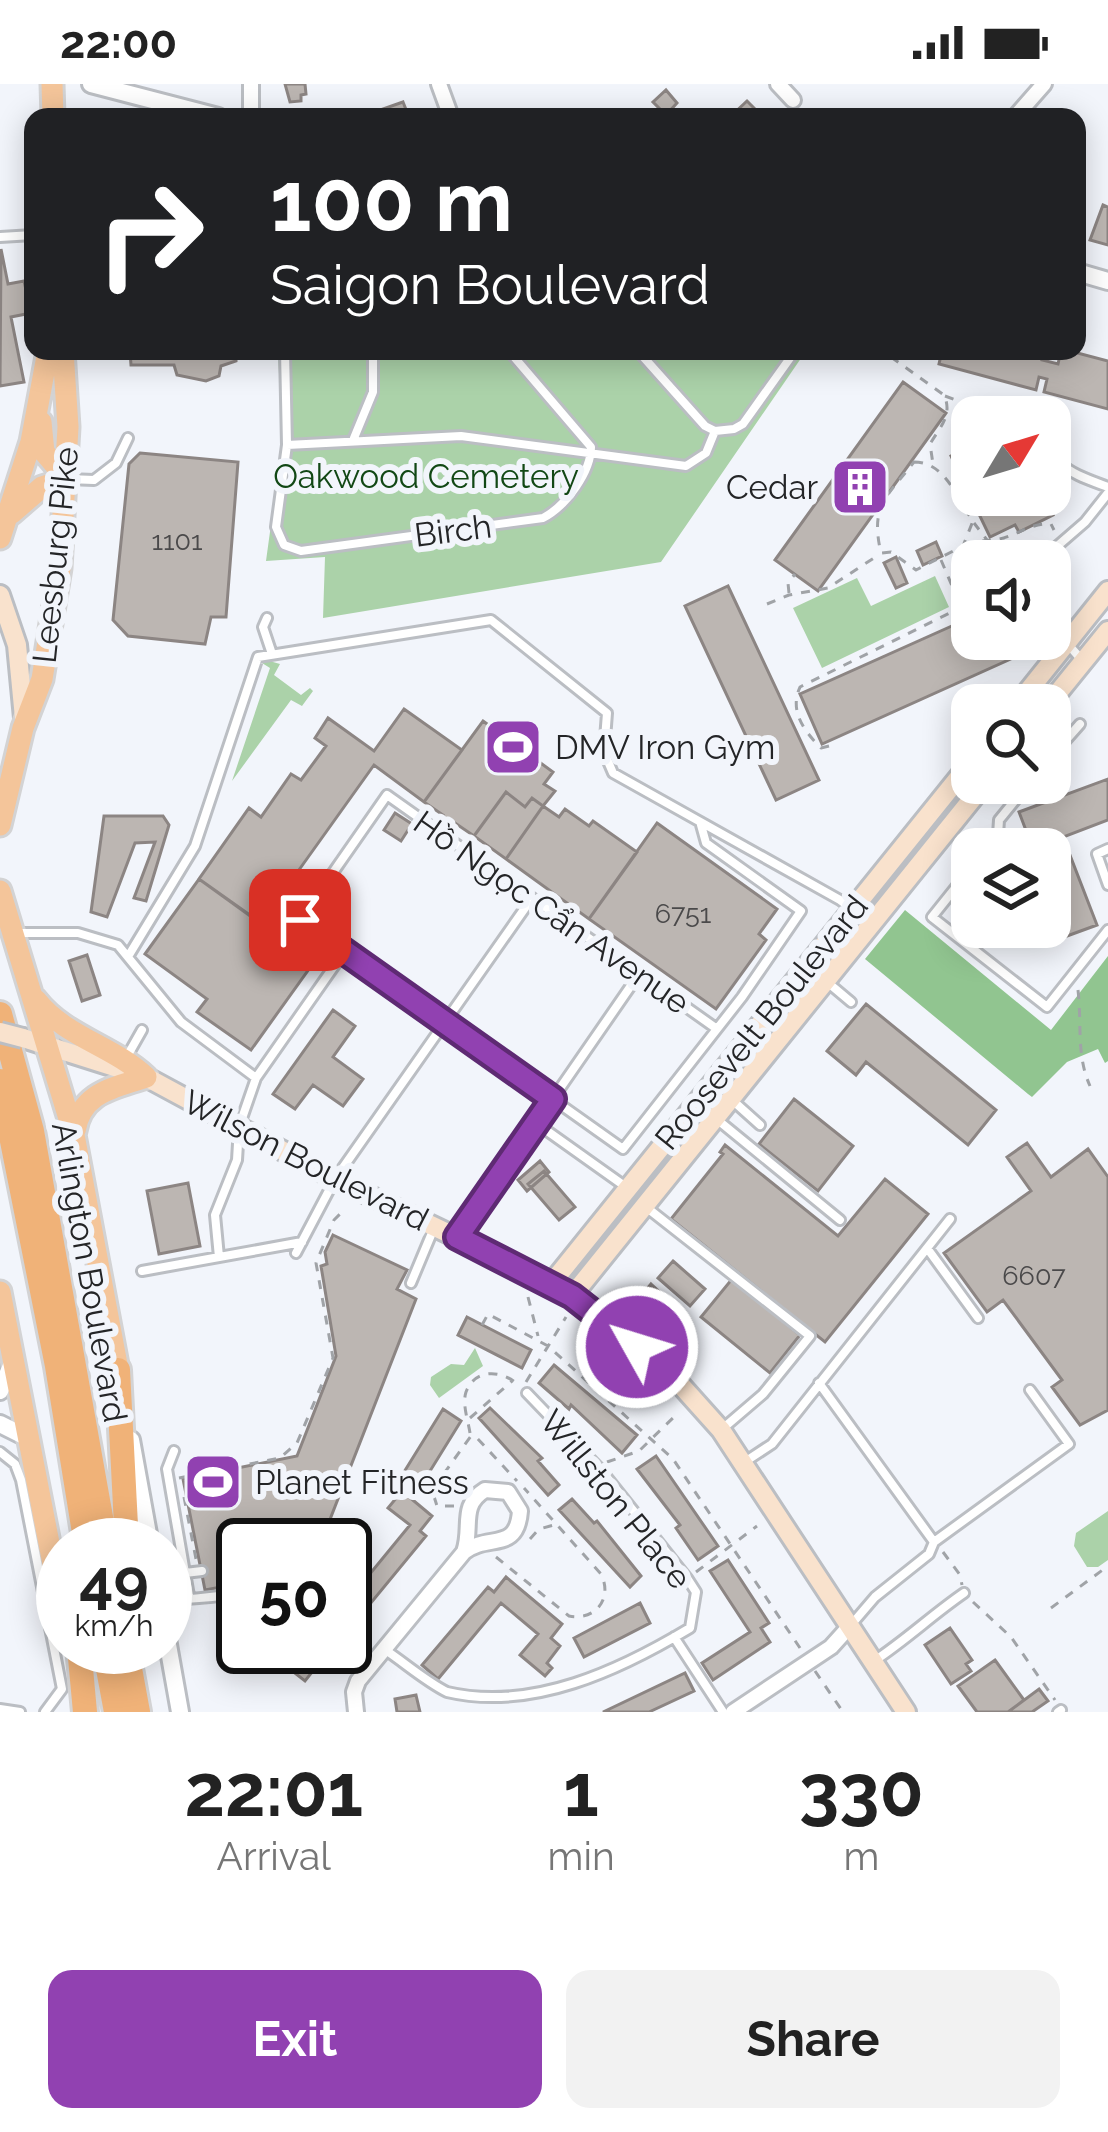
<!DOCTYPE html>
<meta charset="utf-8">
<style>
:root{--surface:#fff;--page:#f2f2f2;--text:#222;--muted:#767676;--accent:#9141b1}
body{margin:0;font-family:Raleway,sans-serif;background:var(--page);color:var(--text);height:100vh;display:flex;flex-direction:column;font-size:45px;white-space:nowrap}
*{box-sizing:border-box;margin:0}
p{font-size:39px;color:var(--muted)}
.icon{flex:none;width:66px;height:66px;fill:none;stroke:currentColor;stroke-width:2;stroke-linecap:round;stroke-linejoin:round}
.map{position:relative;height:1628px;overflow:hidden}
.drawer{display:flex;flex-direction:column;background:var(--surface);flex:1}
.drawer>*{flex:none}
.banner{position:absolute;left:24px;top:24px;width:1062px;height:252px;border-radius:24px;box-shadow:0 6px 30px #0003;background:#202124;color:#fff;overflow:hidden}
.needle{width:78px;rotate:52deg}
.controls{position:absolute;left:951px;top:312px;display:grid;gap:24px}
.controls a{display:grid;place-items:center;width:120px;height:120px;border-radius:24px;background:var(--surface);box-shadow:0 6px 30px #0003;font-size:60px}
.speed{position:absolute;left:36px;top:1434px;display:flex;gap:24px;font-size:60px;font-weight:700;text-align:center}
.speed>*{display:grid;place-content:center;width:156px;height:156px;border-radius:50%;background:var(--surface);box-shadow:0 6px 30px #0003;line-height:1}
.speed small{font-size:30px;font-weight:400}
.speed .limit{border:6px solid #111;border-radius:18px;background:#fff;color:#111}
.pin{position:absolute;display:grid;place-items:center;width:102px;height:102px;color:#fff;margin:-51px;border-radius:24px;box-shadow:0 6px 18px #0006}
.me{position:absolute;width:132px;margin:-66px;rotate:309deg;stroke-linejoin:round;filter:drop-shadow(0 0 9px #0008)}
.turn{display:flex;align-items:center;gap:42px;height:252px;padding:0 48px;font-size:54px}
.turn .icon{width:156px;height:156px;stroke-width:2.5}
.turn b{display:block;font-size:84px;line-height:102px}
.eta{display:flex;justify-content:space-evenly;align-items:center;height:204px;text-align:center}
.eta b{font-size:72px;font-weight:700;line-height:84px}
.cta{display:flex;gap:24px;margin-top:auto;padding:24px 48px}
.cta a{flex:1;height:138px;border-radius:24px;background:var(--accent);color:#fff;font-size:48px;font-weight:700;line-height:138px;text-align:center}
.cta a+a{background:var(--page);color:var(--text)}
.status{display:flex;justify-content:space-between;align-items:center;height:84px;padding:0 60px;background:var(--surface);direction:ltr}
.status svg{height:33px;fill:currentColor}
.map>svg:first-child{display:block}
</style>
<div class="status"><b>22:00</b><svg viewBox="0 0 49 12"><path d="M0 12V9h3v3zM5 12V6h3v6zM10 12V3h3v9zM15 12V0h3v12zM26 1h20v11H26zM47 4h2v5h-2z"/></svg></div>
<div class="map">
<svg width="1108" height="1628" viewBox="0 0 1108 1628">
<rect width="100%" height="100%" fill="#f2f5fb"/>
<path fill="#abd2a9" d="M278,267H806L661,478L323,534L325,473L266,477L282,360Z
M935,492L949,523L822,584L793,524L857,494L871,522Z
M266,576L280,580L274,591L301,611L310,604L313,607L302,622L291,616L232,697L270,584L262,579Z
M850,848L851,852L718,1017H711L845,849Z
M695,1033L703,1039L589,1177L584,1178L582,1172Z
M475,1264L483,1282L439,1314L430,1301L431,1293L451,1280L464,1281Z
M1108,1427V1476L1098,1483H1087L1074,1462L1076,1449Z"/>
<path fill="#91c590" d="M905,826L1051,946L1108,872V977L1105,979L1098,965L1067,978L1032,1013L1028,1010L865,875Z"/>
<path fill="#bcb6b2" stroke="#8c8583" stroke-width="3" d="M285,0H305L306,10L301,11V17L290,18Z
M666,6L677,19L666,31L653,18Z
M747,17L763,33H730Z
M403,18L409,33H380L377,27Z
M1103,121L1108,123V161L1090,156Z
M1,165L8,200L24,197L31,229L11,233L24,298L0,302Z
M130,267H236V277L221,282L219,292L206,297L177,291L174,281H131Z
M942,267H1044L1042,276L1058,280L1061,267H1070L1108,277V325L1044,308L1047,295L1039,293L1036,306L939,280Z
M903,298L946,329L818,507L775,476Z
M972,344V411H1043L1053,431L1019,448L1015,441L990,453L951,372L961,367L954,353Z
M140,369L238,378L226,533H211L205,560L128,552L113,536L129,380Z
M936,458L942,472L923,481L917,467Z
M896,473L907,499L896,504L884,479Z
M728,502L819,696L776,716L685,522Z
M972,533V555H1007L1015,573L822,660L800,610Z
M404,625L462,666L424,718L374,681L261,839L199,795L249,724L261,733L291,690L301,696L326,662L315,654L328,634L374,667Z
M483,637L553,688L544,700L555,707L543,722L532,714L525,723L506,708L474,752L455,739L449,747L437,739L443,731L424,718Z
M1108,695V736L1063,753L1097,841L1067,852L1050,808V765H1033L1019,728Z
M506,708L525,723L532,714L543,722L506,775L474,752Z
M543,722L559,733L565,725L589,742L593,737L637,768L589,835L506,775Z
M395,729L412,740L401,757L384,746Z
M104,732H163L169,741L146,817L134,814L155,758L135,759L107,833L91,828Z
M657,739L777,825L759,850L766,856L716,925L589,835Z
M199,795L314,878L251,966L197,928L207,915L145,870Z
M328,821L343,831L331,849L316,839Z
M87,871L100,911L82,917L69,877Z
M866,920L996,1026L968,1061L866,978L856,991L827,967Z
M333,926L355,942L333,973L363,995L343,1022L313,1001L295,1025L273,1010Z
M794,1015L853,1062L818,1107L759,1060Z
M1027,1059L1051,1093L1088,1065L1108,1093V1326L1080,1341L1052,1303L1062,1296L1003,1216L987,1228L944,1169L1031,1107L1007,1073Z
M725,1061L838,1152L885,1095L928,1130L825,1258L671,1135L723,1070L720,1068Z
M540,1077L549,1088L527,1107L518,1096Z
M544,1087L575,1123L559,1136L528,1100Z
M188,1099L200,1162L159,1170L147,1107Z
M333,1151L407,1186L397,1205L416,1215L320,1461H243V1499L205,1506L183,1395L297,1372L336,1272L321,1182L327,1180L325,1168Z
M673,1177L705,1205L690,1222L658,1194Z
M732,1195L800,1251L770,1289L701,1233Z
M651,1200L663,1211L643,1233L632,1223Z
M467,1233L531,1266L522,1284L458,1251Z
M554,1281L637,1351L622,1369L571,1321L569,1325L539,1299Z
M490,1324L542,1374L538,1377L559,1401L548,1411L479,1334Z
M443,1325L461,1337L422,1400L404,1388Z
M656,1372L718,1462L698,1476L676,1444L680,1441L637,1385Z
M402,1407L432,1432L420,1447L426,1452L361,1531L346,1519L410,1441L388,1424Z
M572,1415L594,1439L597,1437L641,1492L630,1503L559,1426Z
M728,1476L769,1539L761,1544L770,1558L713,1596L702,1579L750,1548L710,1487Z
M506,1493L562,1540L551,1554L560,1562L547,1579L552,1584L545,1592L520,1571L538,1550L501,1519L438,1595L422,1581L488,1503L494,1508Z
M640,1519L650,1539L584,1573L574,1554Z
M950,1544L972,1576L966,1580L971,1587L951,1600L925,1561Z
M310,1563H332L305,1597L291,1586Z
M995,1576L1024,1616L1008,1628H977L958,1602Z
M685,1589L694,1607L649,1628H603Z
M1039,1605L1048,1617L1032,1628H1008Z
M416,1611L420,1628H397L395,1615Z"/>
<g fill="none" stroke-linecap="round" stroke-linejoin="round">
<g stroke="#bbbec3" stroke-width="14">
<path id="service" d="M0,153L33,151
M285,267L287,361L276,443L284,461L301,467L543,434C566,422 591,388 591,363L509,267
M638,267L705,342L715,347
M1054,333C1041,381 1071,389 1108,403
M354,354L373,308V267
M287,361L461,352L686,382L706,369L715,347L734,345L743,340L795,267
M68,395L94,396L116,379L128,354
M1040,477L1085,438L1108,409
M267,534L263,543L272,570
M1050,540L1081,575
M1050,674L1080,640
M701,741L706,759L801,827L742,913L623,1065L300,836L387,711L717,945
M986,765L998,751L999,736L1029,699
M1108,765L1097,770L1108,801
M972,783L932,833L1047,923L1108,846
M19,849H78L118,861L181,938L256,994
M129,871L195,762L258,573L491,536L607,629L604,668L613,689L840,816L871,839
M826,897L851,918
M125,976L142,946
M731,1015L760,1041
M697,1019L840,1136
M536,1039L626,1103
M646,1123L810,1252L763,1310L721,1346
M458,1152L639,890
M927,1164L978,1234
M296,1169L335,1095L532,814
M219,1173L215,1131L237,1076L239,1043L256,994L344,868
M142,1187L302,1158
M411,1199L434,1144
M819,1299L934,1458
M174,1367L167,1385L189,1512
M0,1368L15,1380L21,1396L62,1605L45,1628
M743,1379L772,1360L950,1135
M185,1489L202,1487
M165,1518C192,1513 215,1515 243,1508
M851,1541L875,1513L929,1470L934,1458L1069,1360L1030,1306
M674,1553L723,1628
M384,1565C405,1579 425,1597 447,1608C532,1628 620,1586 690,1544L696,1508L687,1494L601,1386L527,1309
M874,1577C906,1556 932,1531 964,1509
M0,1625L20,1628
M1058,1628L1061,1626"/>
</g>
<g stroke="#bbbec3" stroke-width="20">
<path id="minor" d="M251,0V33
M439,0L451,33
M778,0L793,16
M1015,33L1044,0
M356,1628L354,1608L358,1597L464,1468C488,1449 517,1469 520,1427L508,1408L485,1406C459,1422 473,1443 464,1468
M733,1628L831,1563L849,1543"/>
</g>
<g stroke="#bbbec3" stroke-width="22">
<path id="tertiary" d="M91,0L218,33
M1077,188L1108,197
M0,1307L13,1277
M0,1340L30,1355
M131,1356L150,1461
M165,1544L180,1628"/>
</g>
<g stroke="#bbbec3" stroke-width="24">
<path id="secondary" d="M0,511L17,561L24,634
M1017,621L1108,507
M1048,621L1108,547
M23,954L146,993L335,1095L539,1193L585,1221L678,1298L721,1346L906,1628
M551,1200L972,677
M572,1212L985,699"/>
</g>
<g stroke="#d3d3d4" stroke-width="27">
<path id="primary" d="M52,0L53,33
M41,338L44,368L67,395
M12,429L42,403L67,395
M0,454L31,358L48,267
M0,741L23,644L42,595L60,484L68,343L63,267
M0,807L74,1051L118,1286
M36,916C65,953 113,962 146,993C114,1004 81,1008 75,1047
M0,1208L63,1531"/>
</g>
<g stroke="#d3d3d4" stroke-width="30">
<path id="trunk" d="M0,930L32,1047L106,1461
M0,997L57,1282L86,1461
M118,1286L127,1461
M79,1563L85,1628
M104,1563L116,1628
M126,1563L138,1628"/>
</g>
<path stroke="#a0a3a7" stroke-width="3" stroke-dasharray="9 9" stroke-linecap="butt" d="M891,273L944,311C953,331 940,343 930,360L933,380
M945,312L997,331
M914,378C946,378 957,415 973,437L963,462L916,486L891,468L881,469C870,421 886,414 914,378Z
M965,462L987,456L974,439
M998,473L1005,456
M941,476L953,504L972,512
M997,477L987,456C1010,458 1028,438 1051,440L1054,446
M953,506L956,526
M789,509L788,499L795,490
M767,520L789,511L828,504L880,470
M829,662L821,664C804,647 789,627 800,603L972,518
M1078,906C1082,940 1076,971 1090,1002
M528,1213L538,1252
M482,1241L488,1230L548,1262L673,1375L800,1564
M526,1298L566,1233
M470,1334L512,1297
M470,1349C468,1336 462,1320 466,1308C475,1284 502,1286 517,1300
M607,1378L639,1367L677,1330
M179,1394L280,1374L297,1359L333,1274L316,1179L334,1136L342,1128
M184,1413L196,1475
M454,1422H437L432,1406L471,1352L477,1354L517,1397
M530,1455L539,1445L554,1441
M943,1468L960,1491L962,1501
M496,1473L569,1532C596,1537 613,1514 601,1490L524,1404
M696,1488L757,1442
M973,1518L1011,1553L1055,1616
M1051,1524L1108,1482
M815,1587L843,1628"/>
<use href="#service" stroke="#fff" stroke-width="8"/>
<use href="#minor" stroke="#fff" stroke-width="14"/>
<use href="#tertiary" stroke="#fff" stroke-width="16"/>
<use href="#secondary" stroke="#f9e2cd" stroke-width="18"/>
<use href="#primary" stroke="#f4c59a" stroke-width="21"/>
<use href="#trunk" stroke="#f0b278" stroke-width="24"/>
<g stroke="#bbbec3" stroke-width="24" stroke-linecap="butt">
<path id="secondary-bridge" d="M0,948L23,954"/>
</g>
<use href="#secondary-bridge" stroke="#f9e2cd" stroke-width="18"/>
</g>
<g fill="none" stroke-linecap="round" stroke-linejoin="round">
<g stroke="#5e2a73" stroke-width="30">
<path id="route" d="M300,836L553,1015L457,1153L572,1212L637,1263"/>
</g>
<use href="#route" stroke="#9141b1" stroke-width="21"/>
</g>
<defs>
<g id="building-square" transform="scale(3)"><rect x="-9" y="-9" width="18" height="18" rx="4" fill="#9141b1" stroke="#f2f5fb"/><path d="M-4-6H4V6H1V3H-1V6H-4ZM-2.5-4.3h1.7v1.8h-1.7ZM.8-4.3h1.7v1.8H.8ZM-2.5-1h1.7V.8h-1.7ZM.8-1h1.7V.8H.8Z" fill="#fff"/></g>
<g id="stadium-square" transform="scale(3)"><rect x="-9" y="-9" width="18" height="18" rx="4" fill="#9141b1" stroke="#f2f5fb"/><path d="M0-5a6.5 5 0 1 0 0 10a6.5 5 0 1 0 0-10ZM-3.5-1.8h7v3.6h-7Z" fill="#fff"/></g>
</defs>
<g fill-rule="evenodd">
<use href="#building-square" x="860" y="403"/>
<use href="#stadium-square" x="513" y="663"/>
<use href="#stadium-square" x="213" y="1398"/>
</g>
<g text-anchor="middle" stroke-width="12" stroke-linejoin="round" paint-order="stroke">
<g font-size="27" fill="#4a494a">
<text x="177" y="466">1101</text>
<text x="683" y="839">6751</text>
<text x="1034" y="1201">6607</text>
</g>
<g font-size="33" fill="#124815" stroke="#f2f5fb">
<text x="426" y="404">Oakwood Cemetery</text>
</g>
<g font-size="33" fill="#242527" stroke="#f2f5fb" text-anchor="start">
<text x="818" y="415" text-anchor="end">Cedar</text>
<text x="555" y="675">DMV Iron Gym</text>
<text x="255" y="1410">Planet Fitness</text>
</g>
<g font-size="33" fill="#242527" stroke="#f2f5fb">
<text transform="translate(453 446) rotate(-7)" y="12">Birch</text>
<text transform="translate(55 471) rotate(-84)" y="12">Leesburg Pike</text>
<text transform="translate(552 828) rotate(35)" y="12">Hồ Ngọc Cẩn Avenue</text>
<text transform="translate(761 938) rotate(-51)" y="12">Roosevelt Boulevard</text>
<text transform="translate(306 1076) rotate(27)" y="12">Wilson Boulevard</text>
<text transform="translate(90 1188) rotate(80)" y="12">Arlington Boulevard</text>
<text transform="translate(616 1415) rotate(51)" y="12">Willston Place</text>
</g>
</g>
</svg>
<div class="controls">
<a><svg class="needle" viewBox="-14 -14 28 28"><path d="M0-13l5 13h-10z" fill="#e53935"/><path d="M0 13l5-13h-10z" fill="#767676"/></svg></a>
<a><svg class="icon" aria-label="sound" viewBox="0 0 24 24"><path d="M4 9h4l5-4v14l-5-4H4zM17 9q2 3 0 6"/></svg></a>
<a><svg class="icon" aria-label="search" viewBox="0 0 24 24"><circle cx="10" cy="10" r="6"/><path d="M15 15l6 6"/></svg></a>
<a><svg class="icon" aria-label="layers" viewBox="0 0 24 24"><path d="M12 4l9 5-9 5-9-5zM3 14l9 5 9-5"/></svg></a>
</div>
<div class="speed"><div>49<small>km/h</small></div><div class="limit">50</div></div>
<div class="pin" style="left:300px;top:836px;background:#d93025"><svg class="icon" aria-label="arrive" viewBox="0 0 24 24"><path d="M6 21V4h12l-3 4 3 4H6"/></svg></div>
<svg class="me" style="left:637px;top:1263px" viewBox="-20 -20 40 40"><circle r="17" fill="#9141b1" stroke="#fff" stroke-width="3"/><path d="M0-11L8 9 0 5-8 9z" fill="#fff"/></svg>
<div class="banner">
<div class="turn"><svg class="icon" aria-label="right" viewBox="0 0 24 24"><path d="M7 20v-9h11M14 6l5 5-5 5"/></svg><div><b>100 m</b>Saigon Boulevard</div></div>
</div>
</div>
<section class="drawer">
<div class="eta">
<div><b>22:01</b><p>Arrival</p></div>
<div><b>1</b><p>min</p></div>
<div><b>330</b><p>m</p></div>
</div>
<div class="cta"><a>Exit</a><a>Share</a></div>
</section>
